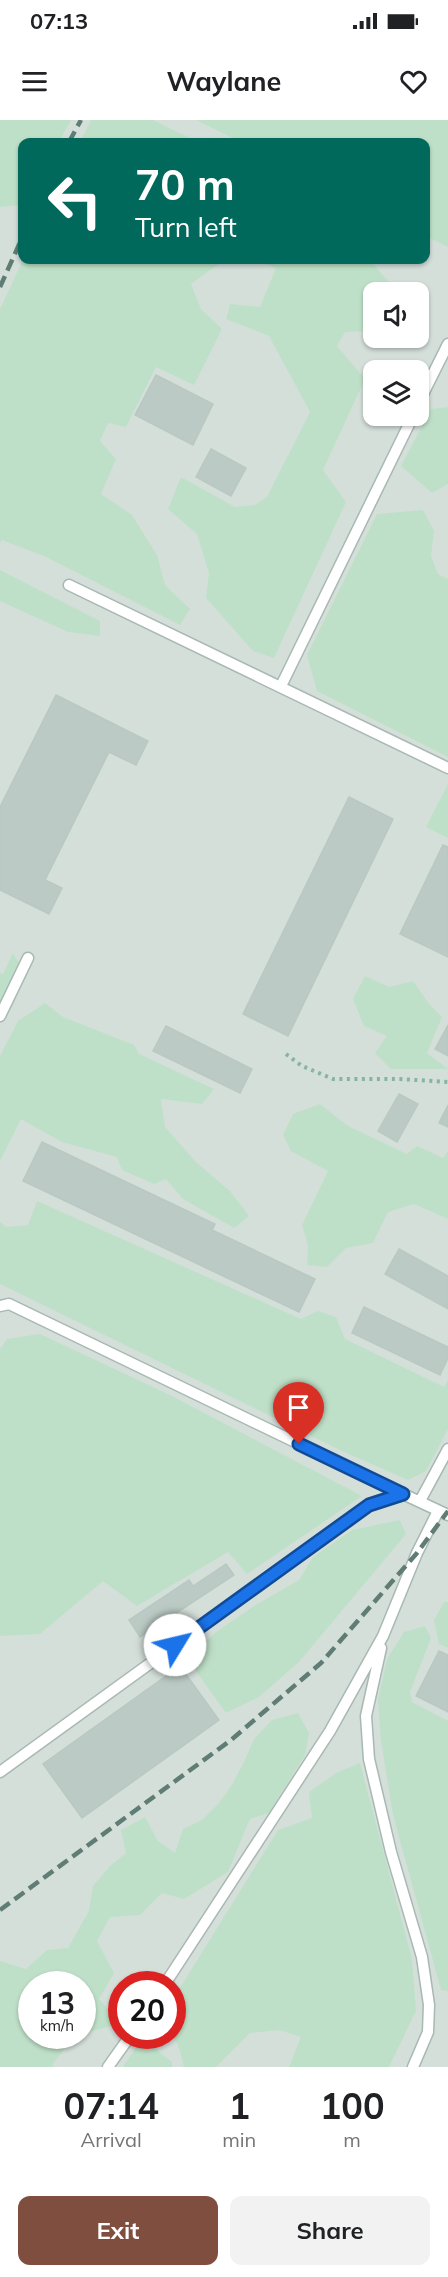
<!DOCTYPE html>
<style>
:root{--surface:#fff;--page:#f2f2f2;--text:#202124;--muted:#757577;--accent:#7f4e3f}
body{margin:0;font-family:Mulish,sans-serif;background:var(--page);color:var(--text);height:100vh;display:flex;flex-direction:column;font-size:22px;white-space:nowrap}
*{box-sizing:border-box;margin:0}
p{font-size:20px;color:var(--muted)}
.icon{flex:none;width:33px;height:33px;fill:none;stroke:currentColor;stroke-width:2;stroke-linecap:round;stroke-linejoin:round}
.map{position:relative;height:1947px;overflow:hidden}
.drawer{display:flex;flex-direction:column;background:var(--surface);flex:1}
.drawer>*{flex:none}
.banner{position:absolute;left:18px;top:18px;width:412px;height:126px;border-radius:12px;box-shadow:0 2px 4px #0004;background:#00695c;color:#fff;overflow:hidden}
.buttons{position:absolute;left:363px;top:162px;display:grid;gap:12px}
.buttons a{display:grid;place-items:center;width:66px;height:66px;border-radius:12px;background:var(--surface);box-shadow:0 2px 4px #0004;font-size:30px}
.speed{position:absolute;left:18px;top:1851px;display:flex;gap:12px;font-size:30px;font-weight:700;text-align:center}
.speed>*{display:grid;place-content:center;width:78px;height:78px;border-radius:50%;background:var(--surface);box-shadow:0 2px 4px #0004;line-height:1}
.speed small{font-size:15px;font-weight:400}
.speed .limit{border:9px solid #d22;background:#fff;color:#111}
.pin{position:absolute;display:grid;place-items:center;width:51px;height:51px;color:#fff;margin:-62px -26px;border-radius:50% 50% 50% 0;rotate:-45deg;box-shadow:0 0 6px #0007}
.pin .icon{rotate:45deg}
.me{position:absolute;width:66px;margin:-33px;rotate:54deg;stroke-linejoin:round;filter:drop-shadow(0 0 4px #0008)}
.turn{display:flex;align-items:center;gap:21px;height:126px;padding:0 18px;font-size:27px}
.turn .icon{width:78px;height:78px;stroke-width:2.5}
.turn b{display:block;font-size:42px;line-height:51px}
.eta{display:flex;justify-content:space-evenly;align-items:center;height:102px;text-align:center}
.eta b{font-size:36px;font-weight:700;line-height:42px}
.action{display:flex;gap:12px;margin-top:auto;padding:12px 18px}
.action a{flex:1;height:69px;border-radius:12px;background:var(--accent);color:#fff;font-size:24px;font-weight:700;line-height:69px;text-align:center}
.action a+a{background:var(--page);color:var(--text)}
.status{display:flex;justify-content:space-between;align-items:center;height:42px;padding:0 30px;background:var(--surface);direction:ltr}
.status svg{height:16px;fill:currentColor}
header{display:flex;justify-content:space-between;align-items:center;height:78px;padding:0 18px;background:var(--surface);font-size:27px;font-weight:700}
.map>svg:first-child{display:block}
</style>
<div class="status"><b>07:13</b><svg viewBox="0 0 49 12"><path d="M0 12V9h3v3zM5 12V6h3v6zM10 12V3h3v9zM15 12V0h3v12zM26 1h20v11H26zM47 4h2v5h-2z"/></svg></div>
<header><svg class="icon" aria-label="menu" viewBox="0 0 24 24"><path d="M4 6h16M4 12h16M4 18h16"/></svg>Waylane<svg class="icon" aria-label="heart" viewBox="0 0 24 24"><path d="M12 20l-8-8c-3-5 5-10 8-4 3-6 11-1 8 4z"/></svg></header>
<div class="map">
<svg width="448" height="1947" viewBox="0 0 448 1947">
<rect width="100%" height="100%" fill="#e6efeb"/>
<path fill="#d4dfda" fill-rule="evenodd" d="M0,0H448V1947H0ZM22,22H426V140H22ZM374,172H418V218H374ZM374,250H418V296H374ZM32,1864H82V1916H32ZM122,1864H172V1916H122Z"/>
<path fill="#bfe0c8" d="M0,0H71L59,22H22V85L0,87Z
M91,0H153L198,22H80Z
M196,0H448V127L426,116V22H241Z
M23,140H224L191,164L201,189L222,209L194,265L156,247L126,307L108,303L100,321L116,339L101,374L132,395L157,435L165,465L190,489L180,505L46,437L2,420L0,423V189Z
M256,140H370L397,172H374L373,211L345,212L337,226L365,259L323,350L346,382L274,538L253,531L206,478L209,453L197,414L168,389L181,357L235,387L255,385L267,377L310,292L269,216L226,199L230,184L260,187L276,148Z
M448,287V364L432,373L401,346L431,289Z
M423,390L434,411L431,436L438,454L448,459V637L317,571L307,535L377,394Z
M0,450L100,501V516L68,512L0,481Z
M448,664V718L426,707Z
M13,833L20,845L0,883V853L3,854Z
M365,856L389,867L413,861L429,884L442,897L427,933L448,949H391L375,933L387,916L364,906L353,879Z
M45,883L63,897L134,925L139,934L214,969L202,984L161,979L165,1007L196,1042L230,1071L249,1096L234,1108L183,1079L166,1059L154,1064L122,1050L117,1037L62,1022L21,999L0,1041V936L18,901Z
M320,984L348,1006L407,1034L417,1026L443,1038L448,1031V1099L414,1084L388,1092L373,1123L346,1128L327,1147L307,1145L308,1125L302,1105L328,1051L291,1031L283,1015L293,994Z
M37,1081L301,1199L318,1191L336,1197L345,1219L444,1267L448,1260V1309L426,1351L408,1360L342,1331L0,1164V1102L6,1107L28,1105Z
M40,1214L172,1276L362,1376L247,1454L228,1432L137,1486L103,1461L40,1514L0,1516V1229L7,1219Z
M400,1400L406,1414L299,1542L259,1577L226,1593L187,1539L216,1512L254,1486L299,1460L313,1437L352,1410Z
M444,1482H448V1528L439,1524L434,1500Z
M425,1506L431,1518L410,1572L412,1582L448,1601V1871L441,1870L393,1695L381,1621L378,1580L387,1539L404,1512Z
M298,1593L309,1613L305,1635L269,1693L250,1699L228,1752L184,1779L162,1773L140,1795L110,1797L97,1821L114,1853L99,1879L121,1904L83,1913L82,1864H32V1916H74L53,1944V1947H0V1841L26,1849L47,1830L68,1828L89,1791L93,1766L110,1746L126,1733L121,1710L145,1697L158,1721L175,1733L183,1709L202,1700L218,1684L230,1668L244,1642L254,1619L272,1600Z
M360,1643L412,1839L416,1891L389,1947H289L301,1917L279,1910L250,1913L216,1947H184L180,1931L173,1915V1879L278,1710L312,1698L309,1672L336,1653Z
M142,1918L172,1942V1947H123Z"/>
<path fill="#bbcac4" stroke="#b8c9c2" stroke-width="1.5" d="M156,255L213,284L193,325L135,295Z
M211,329L246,348L231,376L196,357Z
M56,575L148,621L136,645L109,632L45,760L62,768L49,794L0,770V687Z
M349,677L393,699L288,916L243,894Z
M443,725L448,727V837L400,814Z
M448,905V936L435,929Z
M166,906L252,949L240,973L153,931Z
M399,974L418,984L397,1022L378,1011Z
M448,985V1007L439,1003Z
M42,1022L215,1104L212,1110L315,1159L299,1192L23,1061Z
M399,1129L448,1156V1189L385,1154Z
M364,1187L448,1227V1238L440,1255L352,1213Z
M226,1444L234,1455L140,1517L129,1500L189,1460L193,1466Z
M439,1531L448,1535V1592L416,1576Z
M180,1546L219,1600L82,1698L43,1644Z"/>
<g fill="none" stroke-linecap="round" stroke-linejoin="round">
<g stroke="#a8b8b2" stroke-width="13">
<path id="service" d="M418,284L448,224
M69,465L448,648
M281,566L413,296
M0,896L28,838
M0,1186L9,1184L403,1374
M420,1381L448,1329
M381,1528L366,1596L369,1639L391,1732L422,1837L429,1885L428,1912L413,1947
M0,1652L369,1385L403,1374L448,1395
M165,1864L330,1611L383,1516L417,1433L438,1391
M108,1947L130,1916"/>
</g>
<path stroke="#86b3a5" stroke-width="4" stroke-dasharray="3 4.5" stroke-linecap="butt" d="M286,934L302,946L333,959H400L448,962"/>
<use href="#service" stroke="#fff" stroke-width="10"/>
<path stroke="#5f7d75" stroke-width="4.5" stroke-dasharray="12 6" stroke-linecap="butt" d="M69,22L81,0
M0,167L22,118
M0,1790L231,1620L321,1543L417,1433L448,1391"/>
</g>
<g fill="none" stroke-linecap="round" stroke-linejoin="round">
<g stroke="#114b97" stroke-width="15">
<path id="route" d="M175,1525L369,1385L403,1374L299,1324"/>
</g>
<use href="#route" stroke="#1a73e8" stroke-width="10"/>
</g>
</svg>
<div class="buttons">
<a><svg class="icon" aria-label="sound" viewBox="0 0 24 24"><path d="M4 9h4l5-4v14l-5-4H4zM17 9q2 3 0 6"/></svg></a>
<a><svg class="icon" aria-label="layers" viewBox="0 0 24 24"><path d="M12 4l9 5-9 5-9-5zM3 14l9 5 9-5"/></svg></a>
</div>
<div class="speed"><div>13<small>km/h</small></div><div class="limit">20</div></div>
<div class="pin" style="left:299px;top:1324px;background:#d93025"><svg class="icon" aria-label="arrive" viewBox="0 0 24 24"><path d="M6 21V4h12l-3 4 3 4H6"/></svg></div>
<svg class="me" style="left:175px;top:1525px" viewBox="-20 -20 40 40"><circle r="19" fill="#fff"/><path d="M0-13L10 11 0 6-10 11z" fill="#1a73e8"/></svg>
<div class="banner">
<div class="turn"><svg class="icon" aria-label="left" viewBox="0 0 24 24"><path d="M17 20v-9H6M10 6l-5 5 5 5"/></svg><div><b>70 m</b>Turn left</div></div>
</div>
</div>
<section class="drawer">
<div class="eta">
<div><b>07:14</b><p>Arrival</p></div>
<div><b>1</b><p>min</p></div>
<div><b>100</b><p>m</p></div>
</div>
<div class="action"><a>Exit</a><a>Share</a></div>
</section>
